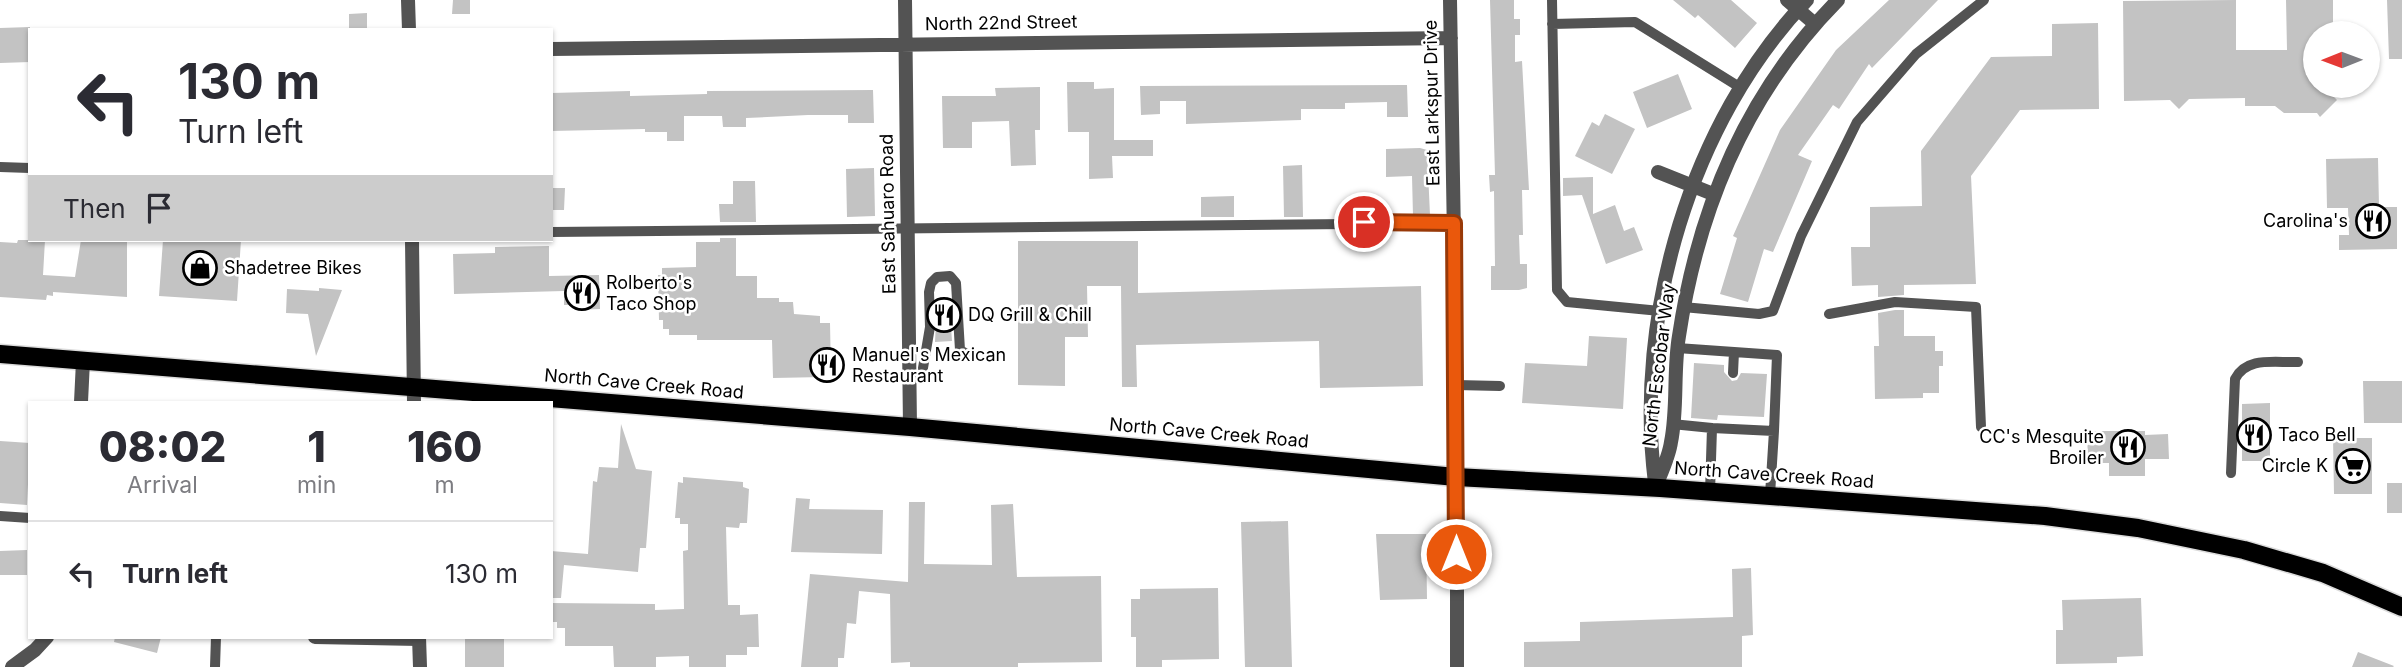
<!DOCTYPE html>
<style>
:root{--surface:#fff;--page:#f7f7f7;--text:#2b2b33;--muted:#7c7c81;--line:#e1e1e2}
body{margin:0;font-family:Inter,sans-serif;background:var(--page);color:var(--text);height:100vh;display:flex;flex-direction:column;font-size:26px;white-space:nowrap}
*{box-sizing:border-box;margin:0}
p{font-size:23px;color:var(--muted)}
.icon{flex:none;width:38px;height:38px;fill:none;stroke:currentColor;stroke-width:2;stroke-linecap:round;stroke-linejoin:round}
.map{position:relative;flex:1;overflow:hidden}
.panel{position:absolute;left:28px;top:401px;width:525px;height:238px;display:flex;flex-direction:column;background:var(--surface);border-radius:0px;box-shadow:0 2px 5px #0004}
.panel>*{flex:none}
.hud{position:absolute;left:28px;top:28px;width:525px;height:214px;border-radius:0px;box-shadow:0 2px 5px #0004;background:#fff;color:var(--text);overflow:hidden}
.needle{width:46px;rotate:269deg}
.fabs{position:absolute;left:2303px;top:21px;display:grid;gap:14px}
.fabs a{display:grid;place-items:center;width:77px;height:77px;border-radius:50%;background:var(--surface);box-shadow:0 2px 5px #0004;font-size:35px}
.pin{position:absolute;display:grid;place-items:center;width:60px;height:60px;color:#fff;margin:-30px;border:4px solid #fff;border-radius:50%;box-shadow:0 2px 7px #0007}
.me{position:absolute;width:77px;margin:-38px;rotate:0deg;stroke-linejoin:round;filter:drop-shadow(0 0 5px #0008)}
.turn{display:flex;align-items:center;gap:24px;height:147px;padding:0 35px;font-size:32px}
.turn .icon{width:91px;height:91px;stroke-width:2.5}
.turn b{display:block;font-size:49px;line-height:60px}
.then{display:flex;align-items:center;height:66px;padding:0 35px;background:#0003;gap:14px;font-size:26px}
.eta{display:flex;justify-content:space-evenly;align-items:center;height:119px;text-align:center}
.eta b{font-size:42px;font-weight:800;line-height:49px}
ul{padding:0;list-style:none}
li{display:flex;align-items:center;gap:21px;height:105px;padding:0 35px;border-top:2px solid var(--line)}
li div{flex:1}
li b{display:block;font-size:26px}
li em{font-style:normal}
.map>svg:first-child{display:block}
</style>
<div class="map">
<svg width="2402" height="667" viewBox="0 0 2402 667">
<rect width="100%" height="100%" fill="#fff"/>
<path fill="#c3c3c3" d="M453,0H470V14H452Z
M1490,0H1514V19H1520V35H1515V62L1522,61L1529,190H1522L1523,235H1519L1520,264H1527V288L1519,290H1491V266H1495L1494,191L1490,192L1489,175H1495Z
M1673,0H1731L1757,23L1735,48L1698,15L1695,18Z
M1889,0H1938L1872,68L1869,64L1839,109L1833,105L1798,155L1812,161L1773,252L1764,249L1748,302L1720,294L1737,238L1733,236L1780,130L1836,50Z
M2236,0V50H2287L2286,0H2333V33H2315V86H2333V96L2337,100L2320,117L2317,113H2284L2275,106H2245V98L2189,99L2179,109L2170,100L2124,101L2123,1Z
M2387,0H2402V59H2389Z
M367,13V30H349V14Z
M2098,23L2099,109L2020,110L1971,176L1976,284L1904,285V295L1878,297V285L1852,286L1851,247H1870V207L1922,206L1921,151L1991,57L2052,56V24Z
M30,27V62L0,63V28Z
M1678,74L1692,109L1647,128L1633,92Z
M1067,82H1094V89L1114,88V140H1153V156H1112L1113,178L1089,179V132H1068Z
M1407,85L1408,117H1387V102L1345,103V109H1301V120L1186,124V101H1160V114L1141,115L1140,86Z
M1040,87V130H1035L1036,165L1011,166L1009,121L972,122V148H943L942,96H996L995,88Z
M873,90L874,123H848V115H808L746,118V127H723L722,116H684V141H667V132H645V129L551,131V93L630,91V96L707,94V91Z
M1605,114L1635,129L1612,174L1575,156L1592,122L1599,126Z
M1420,148L1427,150L1430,215L1413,216L1412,176L1386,177V149Z
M2378,158L2379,207H2397V249L2339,250V235H2349L2348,208H2327L2326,159Z
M1302,165L1303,217H1284L1283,166Z
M874,168L875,216L847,217L846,169Z
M1593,177V214L1615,205L1624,231L1634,227L1643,250L1606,264L1582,195L1563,196V178Z
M733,181H755L756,222H720L719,204H733Z
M551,188H565L564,210H551Z
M1234,196V217H1201V197Z
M720,238H736V276H757V298H779V302H793L794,314L820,316V323H830L831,374H824V377L773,378L772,340H697V335H669V329H663V320H659L658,275H662V268L696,267V242H720Z
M18,240H45L43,275L75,277L81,240H127V297L53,292V296L47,295L46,300L0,297V242L17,243Z
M163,240H241L237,301L159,296Z
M1018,241H1138V293L1421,286L1423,386L1320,388L1319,341L1136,345L1137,387H1122L1121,286H1087L1088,337H1065V386L1018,385Z
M549,246V276L599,275L600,309L576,310V305H564V291L454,294L453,254L495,253V247Z
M319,288L342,290L316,356L308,314L286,313L287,289L319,291Z
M949,300L952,341L935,342L937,301Z
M1895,310H1904V336H1935V351H1943V366H1939V393H1923V398L1875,399L1874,346H1879L1878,313Z
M1589,336L1627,338L1623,409L1522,403L1525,363L1587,366Z
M1694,363L1724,365V372L1732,381L1737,380L1741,373L1767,374L1764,417L1718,415L1717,420L1691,418Z
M2363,381H2402V423H2364Z
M2270,403V461H2242V404Z
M621,424L636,469L652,471L646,548H640L638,572L564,565L561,598H551V551L588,554L593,481L597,482L599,467L618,468Z
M2087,431H2145V435L2168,434L2169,459H2145V476H2109V463H2088Z
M2333,438H2372V494H2334Z
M0,441L30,443L27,505L0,503Z
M683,477L743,482V487L749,489L747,523H740L739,528L726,527L728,605H740V615L758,614L759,647H747V655H726V667H689V656L656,657V667H614L613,646H565V628H557V622H551V603L655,604V610L684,609L683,551L688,550V524H680V518H675L678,482L683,483Z
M2387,483H2402V513H2387Z
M796,498L810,499L809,509L883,510L882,554L791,552Z
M909,502H925L924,564L992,565L991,505L1013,504L1017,577L1101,576L1102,662L1018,663V667H910V662L891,663L890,594L859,591L856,624L847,623L844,658H838V667H801L810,574L908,582Z
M1288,521L1292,667H1245L1241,522Z
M1376,534H1426L1427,599L1380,600Z
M27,550V575H0V551Z
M1751,568L1753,635L1742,636V667H1524V642L1580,641V622L1733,617L1732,569Z
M1218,588L1219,659L1162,660V667H1136V637H1131V599H1140V589Z
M2141,598L2143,656L2117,657V663L2056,664V630H2063L2062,600Z
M115,637H161L157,653L114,642Z
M465,637H504V667H465Z
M2358,652L2394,666L2393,667H2352Z"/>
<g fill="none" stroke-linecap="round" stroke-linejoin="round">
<g stroke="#dbdbdb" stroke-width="21">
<path id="primary" d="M0,354L910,427L1456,477L1660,488L2045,516L2138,528L2244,550L2323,573L2402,607"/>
</g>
<path stroke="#535353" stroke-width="10" d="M1552,0L1557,290L1567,302L1660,311
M1552,24L1635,22L1741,88
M0,167L30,168
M551,232L1454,223
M1683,307L1759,314L1773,311L1801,236L1857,122L1916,54L1984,0
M1829,314L1895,302L1976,307L1981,427
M1677,348L1777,355L1774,431
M923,368L930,327L929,292L931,283L937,277L950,276L956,283L960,350L969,355
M1733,373L1734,352
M1456,385L1500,386
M1672,424L1712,428
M2231,473L2235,379C2247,356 2275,363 2298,362
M1710,492L1712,428L1774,431L1770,495
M0,516L30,518
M215,667L216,637"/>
<path stroke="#535353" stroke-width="14" d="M905,0L910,427
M1450,0L1457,417V667
M1787,0L1815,24
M551,49L1451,38
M1658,172L1713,194
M81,402L83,361
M1655,483C1634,317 1690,122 1807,0
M1655,488C1661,473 1669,457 1671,442C1678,408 1673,371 1679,336C1698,209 1747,92 1838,0
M315,637L419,639
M12,667L35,650L47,637"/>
<path stroke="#535353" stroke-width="14" d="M408,0L409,30
M412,240L414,402
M419,637L420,667"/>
<use href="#primary" stroke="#000" stroke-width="18"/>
</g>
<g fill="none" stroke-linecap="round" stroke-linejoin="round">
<g stroke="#983908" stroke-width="18">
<path id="route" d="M1364,222L1454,223L1456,554"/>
</g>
<use href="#route" stroke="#ea580c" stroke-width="12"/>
</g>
<defs>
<g id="restaurant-ring" transform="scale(1.75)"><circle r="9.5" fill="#fff" stroke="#000" stroke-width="1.5"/><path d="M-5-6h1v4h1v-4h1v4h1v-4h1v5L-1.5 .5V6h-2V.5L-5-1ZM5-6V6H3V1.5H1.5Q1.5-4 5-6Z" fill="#000"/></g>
<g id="shop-ring" transform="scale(1.75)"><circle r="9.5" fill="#fff" stroke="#000" stroke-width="1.5"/><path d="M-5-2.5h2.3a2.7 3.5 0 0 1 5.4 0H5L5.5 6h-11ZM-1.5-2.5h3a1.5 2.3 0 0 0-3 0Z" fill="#000"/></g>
<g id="supermarket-ring" transform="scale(1.75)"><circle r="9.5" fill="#fff" stroke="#000" stroke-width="1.5"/><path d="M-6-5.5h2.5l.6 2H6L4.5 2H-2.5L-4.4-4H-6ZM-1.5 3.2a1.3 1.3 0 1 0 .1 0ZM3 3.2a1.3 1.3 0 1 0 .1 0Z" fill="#000"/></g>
</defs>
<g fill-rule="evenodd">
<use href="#restaurant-ring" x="2373" y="221"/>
<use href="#shop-ring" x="200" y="268"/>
<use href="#restaurant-ring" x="582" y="293"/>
<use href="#restaurant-ring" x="944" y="315"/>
<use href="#restaurant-ring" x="827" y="365"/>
<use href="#restaurant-ring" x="2254" y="435"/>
<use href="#restaurant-ring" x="2128" y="447"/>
<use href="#supermarket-ring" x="2353" y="466"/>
</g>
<g text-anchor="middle" stroke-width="5" stroke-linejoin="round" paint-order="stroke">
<g font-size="18" fill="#000" stroke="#fff">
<text transform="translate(1001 23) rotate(-1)" y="6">North 22nd Street</text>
<text transform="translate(1432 103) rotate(-91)" y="6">East Larkspur Drive</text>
<text transform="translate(888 214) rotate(-91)" y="6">East Sahuaro Road</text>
<text transform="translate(1659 365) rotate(-83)" y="6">North Escobar Way</text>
<text transform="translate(644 384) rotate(5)" y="6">North Cave Creek Road</text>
<text transform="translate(1209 433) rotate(5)" y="6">North Cave Creek Road</text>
<text transform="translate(1774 475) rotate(4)" y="6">North Cave Creek Road</text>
</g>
<g font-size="18" fill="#000" stroke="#fff" text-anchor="start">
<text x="2348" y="227" text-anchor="end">Carolina's</text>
<text x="224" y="274">Shadetree Bikes</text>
<text x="606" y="289">Rolberto's<tspan x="606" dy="21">Taco Shop</tspan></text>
<text x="968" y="321">DQ Grill &amp; Chill</text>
<text x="852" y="361">Manuel's Mexican<tspan x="852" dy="21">Restaurant</tspan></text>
<text x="2278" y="441">Taco Bell</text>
<text x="2104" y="443" text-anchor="end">CC's Mesquite<tspan x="2104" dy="21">Broiler</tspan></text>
<text x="2328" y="472" text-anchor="end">Circle K</text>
</g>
</g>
</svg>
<div class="fabs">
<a><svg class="needle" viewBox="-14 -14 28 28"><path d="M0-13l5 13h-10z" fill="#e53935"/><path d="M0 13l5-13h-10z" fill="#7c7c81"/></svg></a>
</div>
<div class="pin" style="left:1364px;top:222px;background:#d93025"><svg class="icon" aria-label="arrive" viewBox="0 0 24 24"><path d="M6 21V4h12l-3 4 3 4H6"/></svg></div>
<svg class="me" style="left:1456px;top:554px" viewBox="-20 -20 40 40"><circle r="17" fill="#ea580c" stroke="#fff" stroke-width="3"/><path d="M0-11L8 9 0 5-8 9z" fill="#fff"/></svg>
<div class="hud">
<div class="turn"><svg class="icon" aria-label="left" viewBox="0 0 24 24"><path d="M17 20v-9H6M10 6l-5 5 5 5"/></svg><div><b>130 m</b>Turn left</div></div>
<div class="then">Then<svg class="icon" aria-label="arrive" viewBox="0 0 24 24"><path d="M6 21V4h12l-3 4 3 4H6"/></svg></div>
</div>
<section class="panel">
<div class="eta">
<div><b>08:02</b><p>Arrival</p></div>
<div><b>1</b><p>min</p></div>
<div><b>160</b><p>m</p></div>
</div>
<ul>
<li><svg class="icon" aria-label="left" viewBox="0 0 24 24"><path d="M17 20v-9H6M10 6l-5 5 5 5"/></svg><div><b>Turn left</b></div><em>130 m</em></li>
</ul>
</section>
</div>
